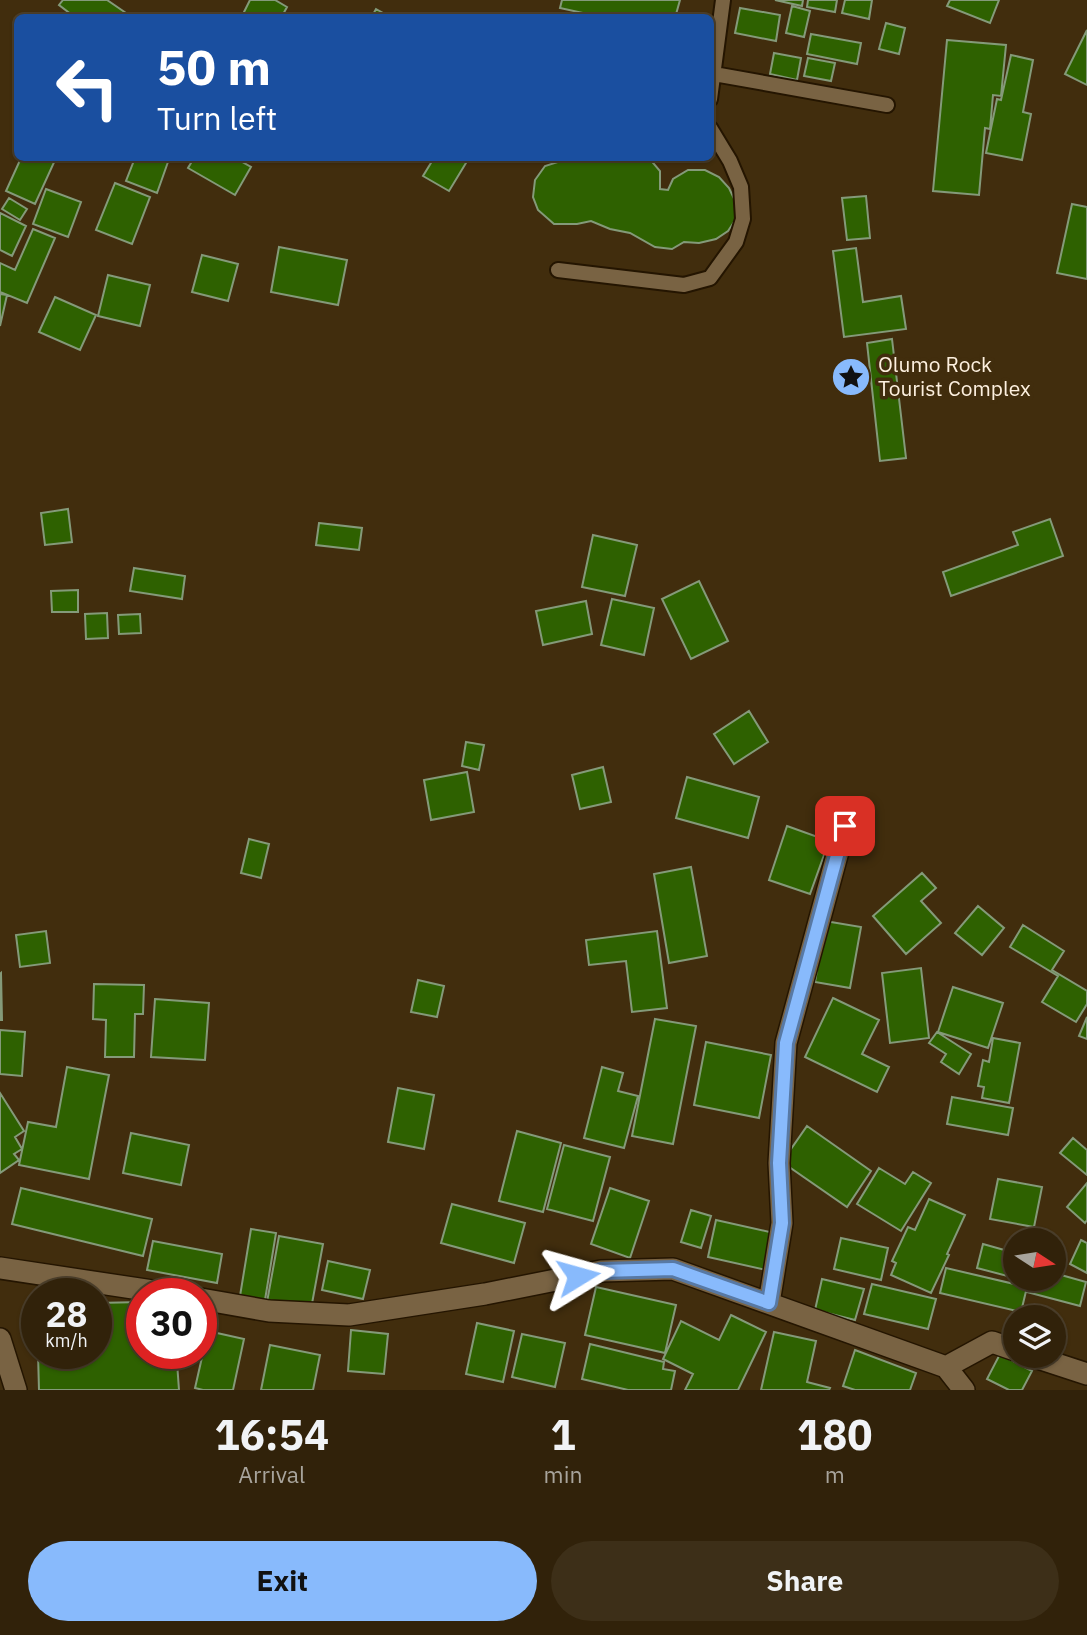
<!DOCTYPE html>
<style>
:root{--surface:#31220a;--page:#3d2f18;--text:#f1f3f6;--muted:#a8a49c;--line:#4c3f2b;--accent:#88bafc}
body{margin:0;font-family:"IBM Plex Sans",sans-serif;background:var(--page);color:var(--text);height:100vh;display:flex;flex-direction:column;font-size:26px;white-space:nowrap}
*{box-sizing:border-box;margin:0}
p{font-size:23px;color:var(--muted)}
.icon{flex:none;width:38px;height:38px;fill:none;stroke:currentColor;stroke-width:2;stroke-linecap:round;stroke-linejoin:round}
.map{position:relative;height:1390px;overflow:hidden}
.sheet{display:flex;flex-direction:column;background:var(--surface);flex:1}
.sheet>*{flex:none}
.hud{position:absolute;left:14px;top:14px;width:700px;height:147px;border-radius:10px;box-shadow:0 2px 5px #0004,0 0 0 2px var(--line);background:#1a4fa0;color:#fff;overflow:hidden}
.needle{width:46px;rotate:102deg}
.buttons{position:absolute;left:1003px;top:1228px;display:grid;gap:14px}
.buttons a{display:grid;place-items:center;width:63px;height:63px;border-radius:50%;background:var(--surface);box-shadow:0 2px 5px #0004,0 0 0 2px var(--line);font-size:35px}
.speed{position:absolute;left:21px;top:1278px;display:flex;gap:14px;font-size:35px;font-weight:700;text-align:center}
.speed>*{display:grid;place-content:center;width:91px;height:91px;border-radius:50%;background:var(--surface);box-shadow:0 2px 5px #0004,0 0 0 2px var(--line);line-height:1}
.speed small{font-size:18px;font-weight:400}
.speed .limit{border:10px solid #d22;background:#fff;color:#111}
.pin{position:absolute;display:grid;place-items:center;width:60px;height:60px;color:#fff;margin:-30px;border-radius:14px;box-shadow:0 4px 10px #0006}
.me{position:absolute;width:77px;margin:-38px;rotate:82deg;stroke-linejoin:round;filter:drop-shadow(0 0 5px #0008)}
.turn{display:flex;align-items:center;gap:24px;height:147px;padding:0 28px;font-size:32px}
.turn .icon{width:91px;height:91px;stroke-width:2.5}
.turn b{display:block;font-size:49px;line-height:60px}
.eta{display:flex;justify-content:space-evenly;align-items:center;height:119px;text-align:center}
.eta b{font-size:42px;font-weight:700;line-height:49px}
.button{display:flex;gap:14px;margin-top:auto;padding:14px 28px}
.button a{flex:1;height:80px;border-radius:42px;background:var(--accent);color:#111;font-size:28px;font-weight:700;line-height:80px;text-align:center}
.button a+a{background:var(--page);color:var(--text)}
.map>svg:first-child{display:block}
</style>
<div class="map">
<svg width="1087" height="1390" viewBox="0 0 1087 1390">
<rect width="100%" height="100%" fill="#412d0d"/>
<path fill="#2e6100" stroke="#849a79" stroke-width="2" d="M63,0H107L126,13L123,18H76L59,5Z
M250,0H275L287,7L281,18H241Z
M562,0H680L675,18H582L583,13L560,8Z
M775,0H803L802,6Z
M808,0H837L835,12L807,7Z
M845,0H872L869,19L842,13Z
M950,0H999L990,23L947,6Z
M792,6L810,11L804,37L786,33Z
M740,8L780,15L776,41L735,33Z
M376,9L392,18H371Z
M886,23L905,28L899,54L879,49Z
M1087,30V85L1065,74Z
M811,34L861,43L857,64L807,54Z
M947,40L1006,45L1001,96L993,95L990,129L985,128L979,195L933,191Z
M774,53L801,58L797,80L770,74Z
M1011,55L1033,60L1023,112L1031,114L1022,160L986,153L997,99L1001,100Z
M808,58L835,63L831,81L804,76Z
M21,158H56L35,204L6,191Z
M135,158H156L168,162L157,193L126,181Z
M194,158H235L251,167L235,195L188,168Z
M434,158H469L449,191L423,176Z
M586,158H649L660,171V189L668,190L673,179L688,170H705L719,177L729,188L737,205L736,219L728,231L716,239L699,243L684,242L672,249L655,247L630,233L610,229L591,221L577,224H554L538,210L533,197L535,180L545,166L564,160H581Z
M115,183L150,197L132,244L96,230Z
M46,189L81,202L68,237L33,224Z
M866,196L870,238L847,240L842,198Z
M9,198L27,209L20,220L2,209Z
M1072,204L1087,207V279L1057,273Z
M0,213L26,226L12,256L0,250Z
M33,229L55,238L27,303L0,292V263L15,270Z
M279,247L347,260L338,305L271,292Z
M856,248L863,302L901,296L906,329L844,337L833,251Z
M202,255L238,264L228,301L192,292Z
M108,275L150,285L140,326L98,316Z
M0,294L7,295L0,326Z
M55,297L96,315L80,350L39,332Z
M892,339L906,458L880,461L867,343Z
M68,509L72,542L45,545L41,513Z
M1050,519L1063,556L951,596L943,572L1018,545L1013,532Z
M319,523L362,528L359,550L316,545Z
M593,535L637,545L625,596L582,587Z
M134,568L185,576L182,599L130,591Z
M699,581L728,641L691,659L662,599Z
M78,590V612H52L51,591Z
M612,599L654,608L644,655L601,645Z
M586,601L592,634L543,645L536,611Z
M107,613L108,638L86,639L85,614Z
M140,614L141,633L119,634L118,615Z
M749,711L768,742L734,764L714,734Z
M466,742L484,745L479,770L462,766Z
M603,767L611,802L580,809L572,775Z
M467,772L474,812L431,820L424,780Z
M687,777L759,797L748,838L676,818Z
M787,826L829,841L810,894L769,880Z
M249,839L269,844L261,878L241,873Z
M691,867L707,956L669,963L654,874Z
M922,873L936,888L921,901L941,923L906,954L873,916Z
M978,906L1004,928L982,955L955,933Z
M825,921L861,927L850,988L815,982Z
M1023,925L1064,951L1052,970L1087,991V1004L1076,1022L1042,1002L1058,976L1010,947Z
M46,931L50,963L20,967L16,935Z
M657,931L667,1008L632,1012L626,961L589,965L586,940Z
M921,968L929,1038L890,1043L882,973Z
M1,973L2,1020H0V974Z
M418,980L444,986L437,1017L411,1012Z
M94,984L144,985L143,1014H135L134,1057H105L106,1020L93,1019Z
M953,987L1003,1003L988,1048L938,1032Z
M833,998L879,1020L862,1054L889,1067L877,1092L805,1057Z
M155,999L209,1003L205,1060L151,1057Z
M1087,1017V1039L1079,1036Z
M655,1019L696,1026L673,1144L632,1136Z
M0,1030L25,1032L22,1076L0,1074Z
M937,1032L971,1054L959,1074L941,1062L946,1054L929,1043Z
M993,1038L1020,1043L1009,1103L982,1098L984,1087L978,1086L983,1060L989,1062Z
M706,1042L771,1055L759,1118L694,1105Z
M67,1067L109,1075L89,1179L19,1165L28,1122L56,1127Z
M602,1067L623,1073L618,1091L638,1096L624,1148L584,1138Z
M398,1088L434,1095L424,1149L388,1142Z
M0,1093L24,1131L15,1137L22,1149L14,1154L19,1160L0,1173Z
M952,1097L1013,1108L1008,1135L947,1124Z
M807,1126L871,1171L847,1207L782,1162Z
M517,1131L561,1143L543,1212L499,1201Z
M131,1133L189,1145L181,1185L123,1173Z
M1073,1138L1087,1150V1175L1060,1153Z
M564,1145L610,1157L593,1221L547,1209Z
M879,1168L905,1184L913,1172L931,1183L901,1231L857,1204Z
M998,1179L1042,1187L1034,1227L990,1219Z
M1087,1183V1220L1085,1223L1067,1207Z
M21,1188L152,1219L143,1256L12,1224Z
M610,1188L649,1201L630,1258L591,1244Z
M929,1199L965,1215L947,1254L949,1255L931,1293L891,1275L896,1263L892,1261L908,1227L915,1230Z
M452,1204L525,1223L514,1263L441,1243Z
M691,1210L711,1216L701,1248L681,1242Z
M716,1220L774,1233L766,1270L708,1257Z
M251,1229L276,1233L265,1300L240,1296Z
M279,1236L323,1244L311,1309L267,1302Z
M841,1238L888,1248L881,1280L834,1269Z
M1081,1240L1087,1243V1273L1070,1264Z
M153,1241L222,1254L217,1283L147,1270Z
M983,1244L1015,1253V1278L977,1268Z
M328,1261L370,1270L363,1299L322,1290Z
M946,1268L1027,1287L1021,1312L940,1293Z
M1054,1273L1086,1282L1080,1306L1027,1292L1031,1279H1054Z
M822,1279L864,1289L855,1320L815,1310Z
M872,1284L936,1299L928,1329L864,1314Z
M596,1287L676,1305L665,1353L585,1335Z
M142,1302V1353H161L162,1363L177,1362L179,1390H39L38,1353H96V1303Z
M731,1315L766,1332L738,1390H685L693,1374L663,1359L681,1321L719,1340Z
M477,1323L514,1331L503,1382L466,1374Z
M351,1330L388,1334L384,1374L348,1371Z
M208,1331L244,1339L233,1390H203L195,1388Z
M774,1332L816,1341L807,1382L830,1388L829,1390H761Z
M522,1334L565,1343L555,1387L512,1377Z
M590,1344L664,1362L663,1369L675,1371L671,1390H628L582,1379Z
M270,1345L320,1355L313,1390H261Z
M855,1350L916,1373L910,1390H855L843,1386Z
M1000,1354L1032,1371L1022,1390H1009L987,1379Z"/>
<g fill="none" stroke-linecap="round" stroke-linejoin="round">
<g stroke="#241501" stroke-width="18">
<path id="lane" d="M714,74L887,105
M710,99L723,0
M558,270L684,285L710,278L736,242L743,219L741,187L730,161L710,128"/>
</g>
<g stroke="#241501" stroke-width="24">
<path id="street" d="M0,1268L166,1293
M201,1299L269,1311L349,1315L485,1294L601,1271L673,1269L946,1367L964,1390
M769,1303L782,1223L779,1163L786,1043L845,826
M0,1339L16,1390
M1032,1356L1087,1374
M946,1367L992,1342L1015,1350"/>
</g>
<use href="#lane" stroke="#796343" stroke-width="14"/>
<use href="#street" stroke="#796343" stroke-width="21"/>
</g>
<g fill="none" stroke-linecap="round" stroke-linejoin="round">
<g stroke="#5879a4" stroke-width="18">
<path id="route" d="M578,1276L601,1271L673,1269L769,1303L782,1223L779,1163L786,1043L845,826"/>
</g>
<use href="#route" stroke="#88bafc" stroke-width="12"/>
</g>
<defs>
<g id="sight-disc" transform="scale(2.0125)"><circle r="9.5" fill="#88bafc" stroke="#412d0d"/><path d="M0-6L1.8-2.2L6-1.7L2.9 1.2L3.7 5.4L0 3.3L-3.7 5.4L-2.9 1.2L-6-1.7L-1.8-2.2Z" fill="#111"/></g>
</defs>
<g fill-rule="evenodd">
<use href="#sight-disc" x="851" y="377"/>
</g>
<g text-anchor="middle" stroke-width="7" stroke-linejoin="round" paint-order="stroke">
<g font-size="21" fill="#fdf0df" stroke="#412d0d" text-anchor="start">
<text x="878" y="372">Olumo Rock<tspan x="878" dy="24">Tourist Complex</tspan></text>
</g>
</g>
</svg>
<div class="buttons">
<a><svg class="needle" viewBox="-14 -14 28 28"><path d="M0-13l5 13h-10z" fill="#e53935"/><path d="M0 13l5-13h-10z" fill="#a8a49c"/></svg></a>
<a><svg class="icon" aria-label="layers" viewBox="0 0 24 24"><path d="M12 4l9 5-9 5-9-5zM3 14l9 5 9-5"/></svg></a>
</div>
<div class="speed"><div>28<small>km/h</small></div><div class="limit">30</div></div>
<div class="pin" style="left:845px;top:826px;background:#d93025"><svg class="icon" aria-label="arrive" viewBox="0 0 24 24"><path d="M6 21V4h12l-3 4 3 4H6"/></svg></div>
<svg class="me" style="left:578px;top:1276px" viewBox="-20 -20 40 40"><path d="M0-17L14 15 0 8-14 15z" fill="#88bafc" stroke="#fff" stroke-width="4"/></svg>
<div class="hud">
<div class="turn"><svg class="icon" aria-label="left" viewBox="0 0 24 24"><path d="M17 20v-9H6M10 6l-5 5 5 5"/></svg><div><b>50 m</b>Turn left</div></div>
</div>
</div>
<section class="sheet">
<div class="eta">
<div><b>16:54</b><p>Arrival</p></div>
<div><b>1</b><p>min</p></div>
<div><b>180</b><p>m</p></div>
</div>
<div class="button"><a>Exit</a><a>Share</a></div>
</section>
